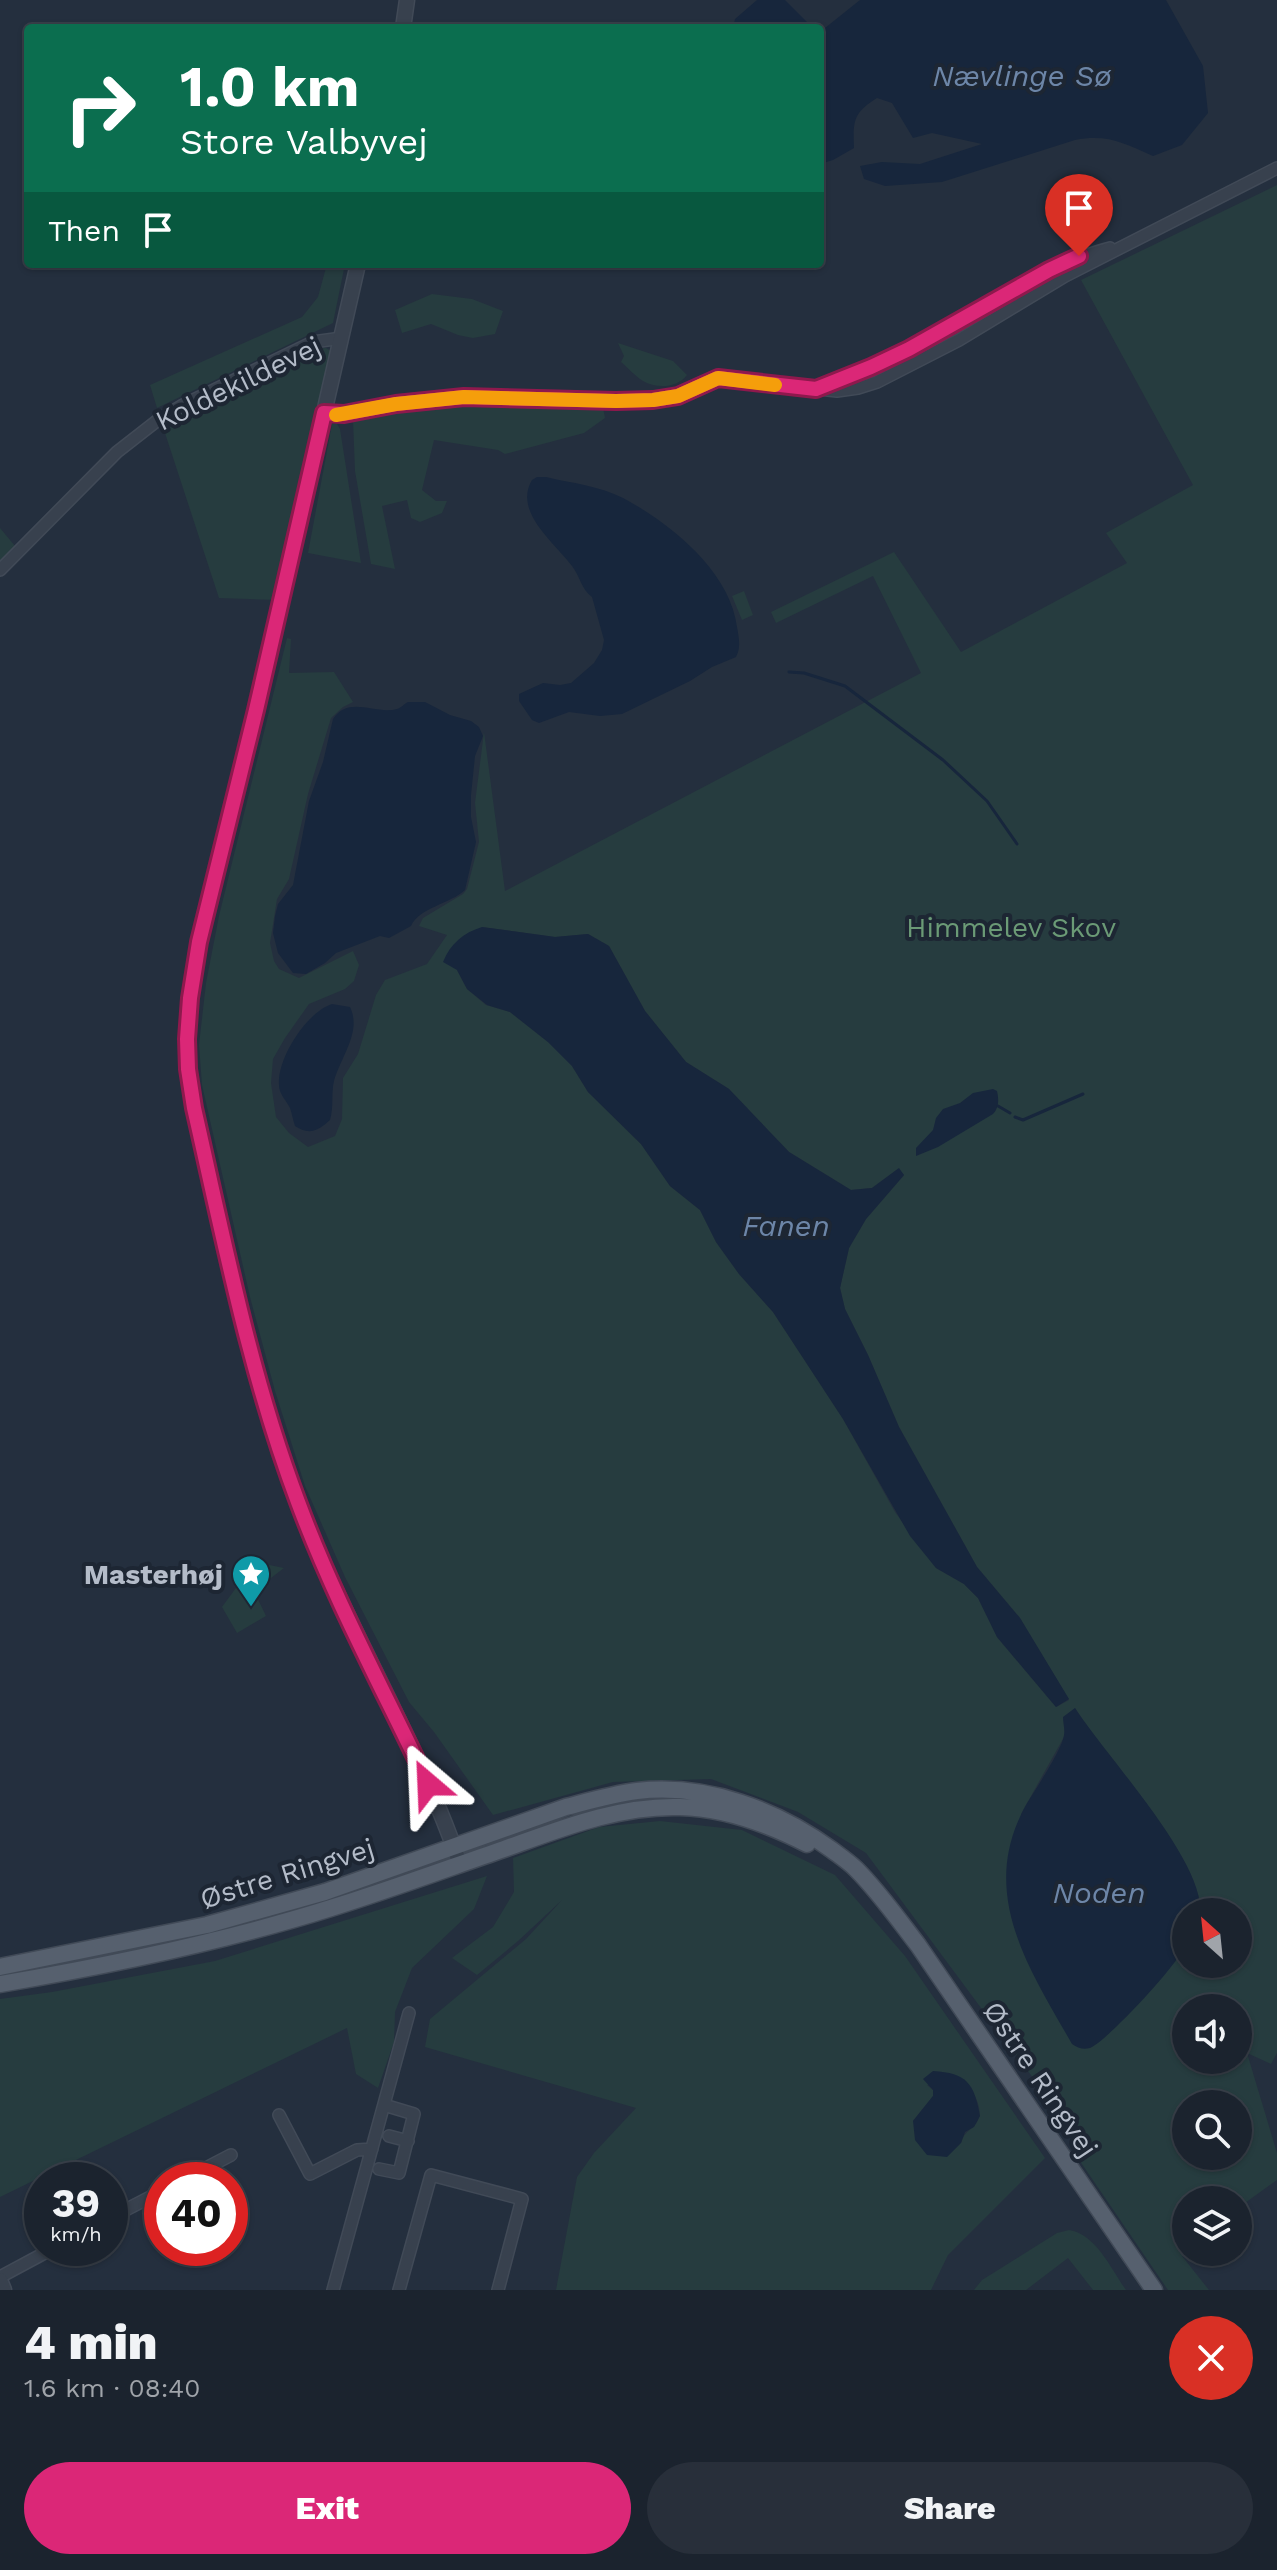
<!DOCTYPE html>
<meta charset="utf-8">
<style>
:root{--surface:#1b232e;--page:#282f3a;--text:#f1f3f6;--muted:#a0a4aa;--line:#39404a;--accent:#db2777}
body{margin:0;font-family:"Work Sans",sans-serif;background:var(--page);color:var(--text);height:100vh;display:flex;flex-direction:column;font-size:30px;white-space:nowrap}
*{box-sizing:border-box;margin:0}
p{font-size:26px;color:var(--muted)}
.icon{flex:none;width:44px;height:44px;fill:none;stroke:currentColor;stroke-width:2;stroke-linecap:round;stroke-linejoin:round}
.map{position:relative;height:2290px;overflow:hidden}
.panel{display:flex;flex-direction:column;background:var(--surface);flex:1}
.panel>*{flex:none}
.hud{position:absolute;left:24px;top:24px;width:800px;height:244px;border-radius:8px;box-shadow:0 2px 6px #0004,0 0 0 2px var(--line);background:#0b6e4f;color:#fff;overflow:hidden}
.needle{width:52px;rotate:333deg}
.tools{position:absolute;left:1172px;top:1898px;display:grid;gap:16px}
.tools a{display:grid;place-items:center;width:80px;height:80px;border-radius:50%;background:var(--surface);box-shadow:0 2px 6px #0004,0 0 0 2px var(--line);font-size:40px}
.speed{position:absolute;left:24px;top:2162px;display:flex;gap:16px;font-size:40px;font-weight:700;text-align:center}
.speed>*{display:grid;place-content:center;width:104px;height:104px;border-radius:50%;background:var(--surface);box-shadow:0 2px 6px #0004,0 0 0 2px var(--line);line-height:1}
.speed small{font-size:20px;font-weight:400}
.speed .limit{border:12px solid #d22;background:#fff;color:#111}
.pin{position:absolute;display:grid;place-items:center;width:68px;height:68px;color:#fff;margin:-82px -34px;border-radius:50% 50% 50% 0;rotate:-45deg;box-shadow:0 0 8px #0007}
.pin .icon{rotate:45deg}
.me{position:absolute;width:88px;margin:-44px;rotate:334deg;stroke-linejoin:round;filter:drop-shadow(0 0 6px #0008)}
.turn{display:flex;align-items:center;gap:28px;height:168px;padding:0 24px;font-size:36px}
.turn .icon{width:104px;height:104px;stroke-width:2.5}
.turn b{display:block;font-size:56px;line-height:68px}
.then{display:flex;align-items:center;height:76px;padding:0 24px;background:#0003;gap:16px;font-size:30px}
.round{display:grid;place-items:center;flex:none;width:84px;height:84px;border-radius:42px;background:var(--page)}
.headline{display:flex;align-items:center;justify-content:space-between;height:136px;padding:0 24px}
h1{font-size:48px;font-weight:800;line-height:60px}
.action{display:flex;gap:16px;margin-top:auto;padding:16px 24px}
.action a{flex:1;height:92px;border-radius:48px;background:var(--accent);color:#fff;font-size:32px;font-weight:800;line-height:92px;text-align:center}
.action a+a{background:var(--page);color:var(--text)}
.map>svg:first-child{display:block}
</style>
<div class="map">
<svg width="1277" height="2290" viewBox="0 0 1277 2290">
<rect width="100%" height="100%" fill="#242f3e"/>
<path fill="#263c3f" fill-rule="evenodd" d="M1277,185V2053L1271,2064L1247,2053L1277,2153V2180L1238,2208V2200H1186V2252L1182,2256L1209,2290H1168L1071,2148L1082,2144L866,1853L798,1812L711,1779L613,1782L493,1815L434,1732L409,1702L345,1577L305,1486L275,1391L250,1297L202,1085L199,1045L206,983L219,916L287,638L291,639L289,673L334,672L353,702L343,707L331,718L308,794L289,879L277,899L270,943L274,961L279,969L299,978L353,951L359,965L354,981L345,989L309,1004L285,1038L273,1059L271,1083L276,1117L289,1133L308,1147L335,1136L342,1119L343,1078L358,1054L376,995L385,980L427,964L447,935L419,926L423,918L463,894L467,889L479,842L475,803L484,732L505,891L921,673L873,576L776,623L771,612L894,552L961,652L1127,563L1106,533L1193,485L1081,280ZM482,927L555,937L588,934L609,946L645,1011L686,1062L729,1089L789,1152L851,1190L872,1188L898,1169L904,1175L866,1219L849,1248L840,1288L845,1309L868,1355L899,1427L977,1567L1020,1618L1069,1700L1056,1707L997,1637L978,1598L964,1584L936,1568L895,1512L843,1419L773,1312L739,1274L716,1242L700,1210L670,1186L641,1144L588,1092L572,1066L548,1042L510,1012L486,1005L467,989L457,970ZM1075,1708C1104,1754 1204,1861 1200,1912H1238V1964H1186V1945L1128,2015L1091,2047L1021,1814L1064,1737ZM1186,2008H1238V2060H1186ZM1186,2104H1238V2156H1186Z
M327,264H345L333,323L157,408L150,385L302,317L318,297Z
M432,294L472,299L503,311L495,334L473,338L458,335L431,324L402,333L395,310Z
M618,343L673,361L687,375C677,388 657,389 643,381C635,376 628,368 621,362L624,356Z
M326,348L331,351L277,600L219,598L163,427L182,411L316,349Z
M502,405L603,408L605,418L584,433L505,454L498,450L434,440L422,490L436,501H447L442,513L420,522L411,518L407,500L382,506L395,569L371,564L355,471L353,420L402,408Z
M332,424H337L340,429L361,563L308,553Z
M0,528L15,546L0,561Z
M744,591L753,615L742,620L732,596Z
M255,1562L284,1568L254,1591L266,1616L237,1633L222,1607Z
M660,1821L742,1830L835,1875L905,1956L1045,2158L948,2255L931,2290H556L577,2177L594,2153L636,2108L425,2047L430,2019L526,1939L562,1900L518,1941L477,1975L452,1958L493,1927L514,1892L513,1858L599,1827ZM964,2079C974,2093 988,2113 973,2127C966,2133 964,2134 961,2143L913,2121L933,2096V2090L927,2085Z
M487,1876L474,1909L412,1968L395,2012L394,2042L378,2088L356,2074L347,2028L0,2197V1999L52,1992L215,1961Z
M1069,2230C1096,2234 1111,2269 1126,2290H1093L1068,2258L1026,2290H974L982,2280L1057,2233Z"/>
<path fill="#17263c" d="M757,0H785L813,28H733L735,19Z
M860,0H1166L1203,66L1208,113L1182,145L1153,156C1123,143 1108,134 1075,140L942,182L885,186L864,179L860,166L882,162L920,164L982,144L932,133L913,138L892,103L877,98C853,113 853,121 854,148L833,160L820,164V32Z
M537,477H546C571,483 600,486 623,498C670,523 730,571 737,627C739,638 741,648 736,657L712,667L690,681L622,714L600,716L569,712L539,723L532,720L519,701V694L543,683L560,685L571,683L594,663L602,650L604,640L592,597C581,589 580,576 572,566C555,543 513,512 532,480Z
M408,702H425L450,715L471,721L479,727L483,736L475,756L471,795V817L476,842L465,890C450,904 420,907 411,926L389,938L380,936L336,953L325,963L306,974L293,973L278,953L273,933L275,916L278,904L293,885L309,801L323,762L333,719C349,695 375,715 397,709C401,708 404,704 408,702Z
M482,927L555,937L588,934L609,946L645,1011L686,1062L729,1089L789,1152L851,1190L872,1188L899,1168L904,1175L866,1219L849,1248L840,1288L845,1309L868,1355L899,1427L977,1567L1020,1618L1069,1699L1056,1707L997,1637L978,1598L964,1584L936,1568L910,1536L843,1419L773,1312L739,1274L716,1242L700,1210L670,1186L641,1144L588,1092L572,1066L548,1042L510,1012L487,1005L467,989L457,970L443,962C451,943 463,933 482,927Z
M332,1004L350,1007C362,1032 341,1056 334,1081C331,1093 334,1107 330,1120C319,1130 310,1136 295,1126C293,1120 292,1114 290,1108C286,1100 279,1094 279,1085C277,1058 307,1012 332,1004Z
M993,1089L997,1091C999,1099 999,1108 993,1114L938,1147L916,1156V1148L933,1130L936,1118L943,1109L960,1103L973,1093Z
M1075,1708C1105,1755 1204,1860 1200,1912H1186C1186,1922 1188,1934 1186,1943C1183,1960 1106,2042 1090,2048C1083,2050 1078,2048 1072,2044C1029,1968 977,1893 1026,1805C1035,1790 1062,1750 1064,1735C1065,1729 1063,1723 1063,1717Z
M933,2071C967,2073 974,2083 980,2116L974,2127L965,2132L961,2143L947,2157L927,2155L915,2140L913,2121L933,2096V2090L923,2079Z"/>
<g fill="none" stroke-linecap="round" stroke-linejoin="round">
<path stroke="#17263c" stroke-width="3" d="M789,672L804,673L845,686L943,760L987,801L1017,844
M998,1106L1010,1113
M1015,1117L1023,1120L1083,1094"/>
<g stroke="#414a57" stroke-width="14">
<path id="minor" d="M820,388C874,366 925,340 976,311C1021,286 1059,261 1110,248
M324,413L344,414L396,404L464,397L616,401L653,400L678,396L718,378L837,391L858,388L877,382L959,340L1065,276L1277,168
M0,570L117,452L158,420L183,405L313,342L342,338
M279,2115L310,2174L357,2150L372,2149
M389,2136L408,2141
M379,2169L399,2173L414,2114L384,2105
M183,2180L231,2155
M110,2218L162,2191
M0,2277L54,2248
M333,2290L409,2013
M399,2290L431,2175L522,2199L498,2290"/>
</g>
<g stroke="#414a57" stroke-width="17">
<path id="tertiary" d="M403,28L407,0
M358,264L256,710L199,942L190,998L187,1039L188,1069L194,1108C224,1241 249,1378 299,1505C347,1628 417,1740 460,1864
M0,2280L4,2290"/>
</g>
<g stroke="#414a57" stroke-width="19">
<path id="primary" d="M0,1967L207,1925L325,1892L566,1807C589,1801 613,1794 637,1791C707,1783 777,1810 832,1850C840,1856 849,1862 856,1869C879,1892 898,1919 918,1945L1154,2290
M0,1984C112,1965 223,1942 331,1908C389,1890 446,1869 504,1849C560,1829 619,1805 680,1807C724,1808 768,1824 807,1844"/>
</g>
<use href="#minor" stroke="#38414e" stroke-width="11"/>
<use href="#tertiary" stroke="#38414e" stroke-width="14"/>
<use href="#primary" stroke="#56606e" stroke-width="16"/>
</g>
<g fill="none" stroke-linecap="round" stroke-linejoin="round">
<g stroke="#8e194d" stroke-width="20">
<path id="route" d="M428,1784C384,1691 334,1599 298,1502C250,1375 224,1240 194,1108L188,1069L187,1039L190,998L199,942L256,710L324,413L344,414L396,404L464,397L616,401L653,400L678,396L718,378L816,389L871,367L909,349L1049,270L1079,256"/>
</g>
<use href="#route" stroke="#db2777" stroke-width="14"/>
<path stroke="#f59e0b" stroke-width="14" d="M336,415L396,404L464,397L616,401L653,400L678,396L718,378L775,385"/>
</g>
<defs>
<g id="sight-pin" transform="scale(2)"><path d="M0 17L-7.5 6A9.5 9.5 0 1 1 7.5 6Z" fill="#0f9aa8" stroke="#1d2633"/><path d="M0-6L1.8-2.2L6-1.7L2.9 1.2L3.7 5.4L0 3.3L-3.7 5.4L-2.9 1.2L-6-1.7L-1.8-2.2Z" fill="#fff"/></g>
</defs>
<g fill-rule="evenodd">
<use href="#sight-pin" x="251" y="1574"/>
</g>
<g text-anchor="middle" stroke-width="8" stroke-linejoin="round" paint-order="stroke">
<g font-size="28" fill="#b4bcc9" stroke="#1d2633">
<text transform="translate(238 383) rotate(-26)" y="10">Koldekildevej</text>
<text transform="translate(287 1873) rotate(-17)" y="10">Østre Ringvej</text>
<text transform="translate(1041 2079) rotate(56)" y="10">Østre Ringvej</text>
</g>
<g font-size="28" fill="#6b9a76" stroke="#1d2633">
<text x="1011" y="937">Himmelev Skov</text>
</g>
<g font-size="28" font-weight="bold" fill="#b4bcc9" stroke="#1d2633" text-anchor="end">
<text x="223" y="1584">Masterhøj</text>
</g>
<g font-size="30" font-style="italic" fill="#6d86a8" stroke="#1d2633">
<text x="1022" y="86">Nævlinge Sø</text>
<text x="786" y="1236">Fanen</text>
<text x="1099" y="1903">Noden</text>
</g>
</g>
</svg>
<div class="tools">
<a><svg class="needle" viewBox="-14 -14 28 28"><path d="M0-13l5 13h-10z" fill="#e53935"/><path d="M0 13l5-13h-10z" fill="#a0a4aa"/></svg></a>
<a><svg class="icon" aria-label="sound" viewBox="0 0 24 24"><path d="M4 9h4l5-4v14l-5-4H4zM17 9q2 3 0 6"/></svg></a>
<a><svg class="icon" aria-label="search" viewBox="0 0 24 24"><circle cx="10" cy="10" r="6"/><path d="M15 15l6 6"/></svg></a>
<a><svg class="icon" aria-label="layers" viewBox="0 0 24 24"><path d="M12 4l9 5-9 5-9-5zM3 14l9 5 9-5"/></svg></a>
</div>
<div class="speed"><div>39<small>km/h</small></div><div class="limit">40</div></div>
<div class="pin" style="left:1079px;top:256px;background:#d93025"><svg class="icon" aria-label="arrive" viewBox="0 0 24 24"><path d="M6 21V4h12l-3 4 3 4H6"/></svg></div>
<svg class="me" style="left:428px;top:1784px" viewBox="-20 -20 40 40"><path d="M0-17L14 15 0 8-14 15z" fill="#db2777" stroke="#fff" stroke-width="4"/></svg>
<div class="hud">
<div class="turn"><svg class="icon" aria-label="right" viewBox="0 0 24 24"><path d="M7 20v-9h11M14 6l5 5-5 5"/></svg><div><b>1.0 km</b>Store Valbyvej</div></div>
<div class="then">Then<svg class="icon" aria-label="arrive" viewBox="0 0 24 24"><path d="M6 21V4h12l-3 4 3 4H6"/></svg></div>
</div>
</div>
<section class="panel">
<div class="headline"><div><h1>4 min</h1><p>1.6 km · 08:40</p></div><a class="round" style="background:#d93025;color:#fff"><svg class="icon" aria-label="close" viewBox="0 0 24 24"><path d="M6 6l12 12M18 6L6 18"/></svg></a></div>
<div class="action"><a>Exit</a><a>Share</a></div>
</section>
